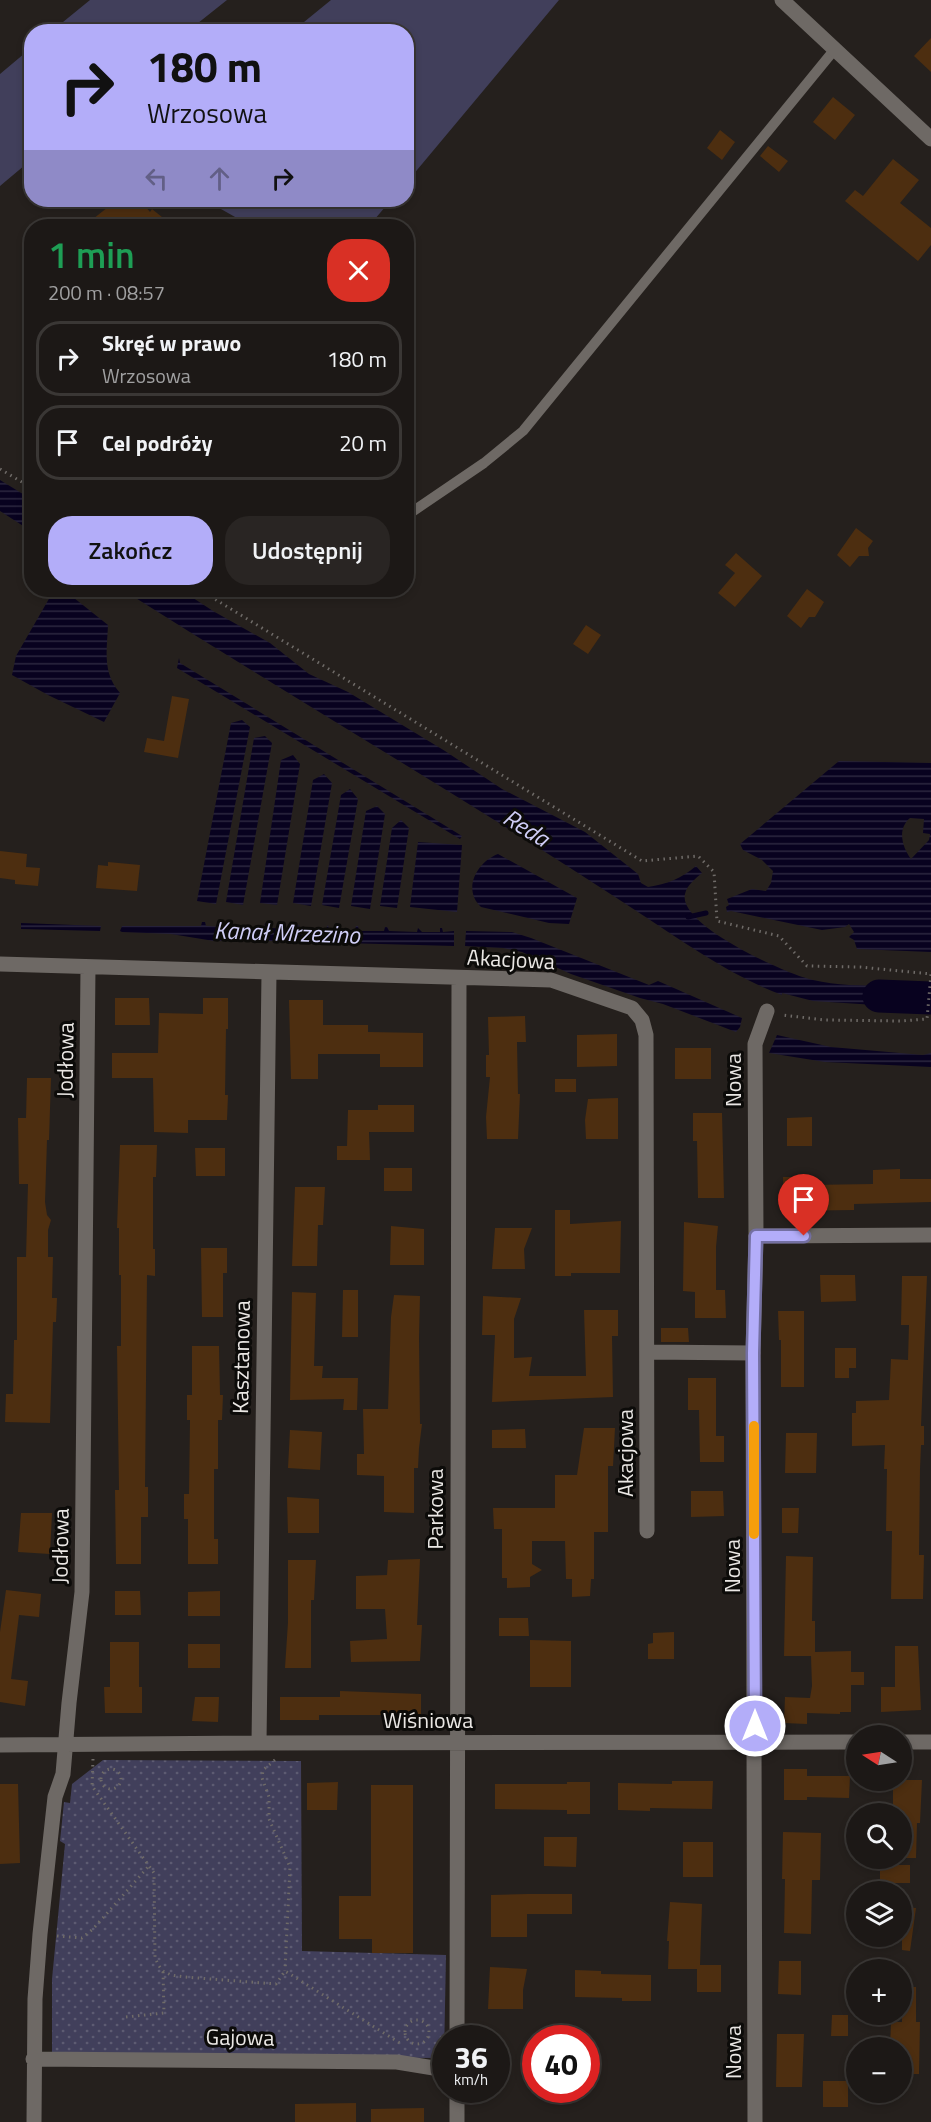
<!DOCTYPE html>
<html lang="pl">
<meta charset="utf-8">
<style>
:root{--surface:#1c1816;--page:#292523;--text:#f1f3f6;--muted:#a0a0a1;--line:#3a3735;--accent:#b3adf9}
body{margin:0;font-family:"Titillium Web",sans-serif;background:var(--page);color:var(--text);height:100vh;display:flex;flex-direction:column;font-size:22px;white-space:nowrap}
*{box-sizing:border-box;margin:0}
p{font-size:20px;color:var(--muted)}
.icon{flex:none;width:33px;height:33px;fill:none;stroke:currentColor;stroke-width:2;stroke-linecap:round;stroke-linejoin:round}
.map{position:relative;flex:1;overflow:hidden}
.panel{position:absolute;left:24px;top:219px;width:390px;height:378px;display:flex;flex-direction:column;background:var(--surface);border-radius:24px;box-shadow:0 3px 9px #0003,0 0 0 2px var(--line)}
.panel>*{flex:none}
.hud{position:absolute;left:24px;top:24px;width:390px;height:183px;border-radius:24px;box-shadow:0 3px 9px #0003,0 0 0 2px var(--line);background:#b3adf9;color:#111;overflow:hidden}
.needle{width:39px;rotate:282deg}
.buttons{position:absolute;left:846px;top:1725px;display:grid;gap:12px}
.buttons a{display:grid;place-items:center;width:66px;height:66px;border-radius:50%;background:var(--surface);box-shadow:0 3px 9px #0003,0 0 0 2px var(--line);font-size:30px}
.speed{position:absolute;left:432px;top:2025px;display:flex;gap:12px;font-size:30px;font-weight:700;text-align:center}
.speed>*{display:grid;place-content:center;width:78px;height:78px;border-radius:50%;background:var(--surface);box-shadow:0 3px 9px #0003,0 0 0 2px var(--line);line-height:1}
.speed small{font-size:15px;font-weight:400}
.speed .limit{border:9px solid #d22;background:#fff;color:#111}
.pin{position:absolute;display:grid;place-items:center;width:51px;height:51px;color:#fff;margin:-62px -26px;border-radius:50% 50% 50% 0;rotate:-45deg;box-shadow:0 0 6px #0007}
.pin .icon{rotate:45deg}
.me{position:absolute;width:66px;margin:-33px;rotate:0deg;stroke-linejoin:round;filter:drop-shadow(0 0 4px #0008)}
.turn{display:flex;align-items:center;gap:21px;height:126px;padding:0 24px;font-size:27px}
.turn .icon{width:78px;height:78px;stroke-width:2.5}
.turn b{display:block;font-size:42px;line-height:51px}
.lanes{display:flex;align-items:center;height:57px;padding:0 24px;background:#0003;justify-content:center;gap:30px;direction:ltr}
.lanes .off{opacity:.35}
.round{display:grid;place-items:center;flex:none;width:63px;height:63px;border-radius:24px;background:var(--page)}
.overview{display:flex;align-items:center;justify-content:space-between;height:102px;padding:0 24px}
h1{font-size:36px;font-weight:600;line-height:45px;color:#1e9e55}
.action{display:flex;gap:12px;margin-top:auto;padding:12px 24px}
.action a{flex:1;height:69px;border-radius:24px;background:var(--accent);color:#111;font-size:24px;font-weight:600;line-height:69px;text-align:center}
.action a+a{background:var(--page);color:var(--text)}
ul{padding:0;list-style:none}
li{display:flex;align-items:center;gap:18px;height:75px;margin:0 12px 9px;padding:0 12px;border:3px solid var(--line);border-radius:24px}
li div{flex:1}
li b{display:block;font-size:22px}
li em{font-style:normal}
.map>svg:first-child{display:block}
</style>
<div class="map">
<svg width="931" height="2122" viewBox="0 0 931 2122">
<defs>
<pattern id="park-dots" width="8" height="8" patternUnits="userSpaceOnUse" patternTransform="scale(1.5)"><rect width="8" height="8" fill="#413f5b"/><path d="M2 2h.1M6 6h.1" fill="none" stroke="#5d5b72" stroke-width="1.8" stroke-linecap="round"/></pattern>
<pattern id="water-rules" width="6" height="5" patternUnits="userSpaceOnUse" patternTransform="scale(1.5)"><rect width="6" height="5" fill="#08021f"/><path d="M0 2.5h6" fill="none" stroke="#2c273f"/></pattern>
</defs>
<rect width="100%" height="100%" fill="#25201d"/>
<path fill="#413f5b" d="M90,0H227L188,31H52Z
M331,0H559L407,182L406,32L293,31Z
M31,48V160L0,186V74Z
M205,200H391L369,226H251Z"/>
<path fill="url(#park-dots)" d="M103,1760L301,1761L302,1951L446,1955L444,2058L52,2056V1979L65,1844L60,1841L64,1802L70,1803L72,1784Z"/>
<path fill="url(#water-rules)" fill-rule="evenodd" d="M0,480L31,499V531L0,511Z
M62,590H64L108,625C107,650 102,673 120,693L104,722L48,695L12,675L16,656L50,597Z
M123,590H181L213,611L270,643L309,674L348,692L445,751L502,789L585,832L638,874L641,883L648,887C667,884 681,879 696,866L702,873C695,879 687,885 685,894C677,925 788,975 813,980C848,988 887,985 923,986L922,1008L813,1001L782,993V995C729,975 687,944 641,914C608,892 575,871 542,850C403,762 262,678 123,590Z
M179,658L180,663L462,836L460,839L177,668Z
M242,720L250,727L216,904L197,901L231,723Z
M265,736L272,743L243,905L226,902L254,738Z
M293,755L300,764L277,905L260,903L281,760Z
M839,761L931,763V952L857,949L854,940L849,937L854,932L849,924L845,927L822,930L731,911L727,912L726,907L729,905L727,899L752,889L766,891L771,883L773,871L762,860L743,850L740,844ZM910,818L924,819L923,833L930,834L929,840L911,859C902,847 897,829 910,818Z
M324,774L332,783L311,906L293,903L313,780Z
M350,789L358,799L339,908L322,905L341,795Z
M377,806L385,814L370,909L351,906L366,811Z
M401,820L409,828L397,908L380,906L392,828Z
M418,842L462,845L457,912L410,907Z
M498,854L577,898L569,924L549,923L481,907C462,889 477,862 498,854Z
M202,922H205L206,926L228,927L230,923H232L233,927L264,928L265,923L267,924L269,928L296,929L297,925H299L300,929L325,930L328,925L329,930H355L356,926H358L359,931H384L385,927H387L389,931L417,932L418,928L422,932H440V928H442L443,932L454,931V946L237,940L214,941L171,934L122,932L120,931L122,926H201Z
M21,923L101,926L100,931L21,929Z
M466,931L512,932L531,938L649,985L658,981L742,1018L740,1027L736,1032L663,1004L640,998L571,974L522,952L503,948L465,946Z
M777,1035L831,1047L923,1055L931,1053V1067L825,1062L769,1053Z"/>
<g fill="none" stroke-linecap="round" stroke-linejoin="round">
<path stroke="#08021f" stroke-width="5" d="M688,917L706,913"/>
<path stroke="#08021f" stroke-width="33" d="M879,996L931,998"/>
</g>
<path fill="#4d2e10" d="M931,38V72L914,56Z
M833,97L855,115L835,140L813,122Z
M720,130L735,142L722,160L707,148Z
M768,146L788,161L779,172L760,156Z
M893,159L919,180L900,203L931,228V245L918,261L845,201L855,190L863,196Z
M117,200H140L150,212L152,209L173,226H84Z
M856,528L873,541L868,548L869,556H859L850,567L837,555Z
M736,553L762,576L735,607L718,593L735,573L725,565Z
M807,589L824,602L815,617H809L801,628L787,616Z
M586,625L601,635L588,654L573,644Z
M172,696L189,699L178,758L144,752L147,738L164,741Z
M0,851L27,854L26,867L40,868L38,886L15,884V880L0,878Z
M108,862L140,865L137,891L96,888L98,865L108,866Z
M115,998H149L150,1025H115Z
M203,998H228V1029H226L225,1095H228L227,1120H188V1133L154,1132L153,1078H112V1053H158L159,1013L203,1014Z
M289,1000H323V1025H368V1032L423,1033V1067H380V1054H318V1079H291Z
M525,1016L526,1042H517L518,1094H520L518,1139H487L486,1117L490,1077H486V1055H489L488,1017Z
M617,1034V1066L577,1067V1035Z
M675,1048H711V1079H675Z
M27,1078H51L49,1140H47L45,1202L47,1215L51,1220L48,1230V1257H53L52,1298H57L56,1322H53L50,1423L5,1422L6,1394H13L14,1340H17V1257H26L28,1184H19L18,1118H26Z
M555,1079H576V1092H555Z
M618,1098V1139H586L585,1120L588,1099Z
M378,1105H414V1132H369L370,1160H337V1146H347L348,1110H378Z
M693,1113H722L724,1198H698L697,1141H693Z
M812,1117V1146H787V1118Z
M120,1145H157L156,1177H153V1249H155V1276L147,1275L145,1487H148V1517H141V1564H116L115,1490H119L117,1346H121V1275H119V1228H117Z
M195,1148H225V1176H196Z
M384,1168H412V1191H384Z
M900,1169V1179H931V1202L854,1204V1210L784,1211L783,1177H810V1185L873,1184V1170Z
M295,1187H325L323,1225H318L317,1266H292Z
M555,1210H570V1224L621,1221L620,1273H571V1276H555Z
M684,1222L718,1226L716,1247V1290H725L726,1318H695V1292L683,1291Z
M391,1226L424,1229V1265H390Z
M495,1228H532L524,1249L525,1269H492Z
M201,1248H227V1273H223V1317H202Z
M820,1275H855L856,1301L821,1302Z
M902,1276H927L921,1426H924V1445H921L920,1469L919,1555H924L923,1599H891L892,1531H886L887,1469H884L885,1445L852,1446V1413H856V1401L889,1400L891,1359L908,1360L909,1325H901Z
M343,1290H358V1337H342Z
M292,1292L316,1293L314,1366H323L322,1378H358L357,1410H343L344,1399L290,1400Z
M394,1295L420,1296L419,1338L420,1424H422L419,1448L418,1468H414V1513L384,1512V1476L357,1475V1454H364L363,1409H388L391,1317Z
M483,1296L521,1298L514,1319V1358L532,1357L529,1376H586L584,1310H618V1336H612L613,1397L492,1402L495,1335H482Z
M778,1311H804V1387H781V1340H779Z
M661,1328H688L689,1342H661Z
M192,1346H219L220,1395H223L222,1420H218V1469H214V1539H218V1564H188V1519H184V1494H189L190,1420H187V1395H192Z
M835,1348H856V1368H849V1378H835Z
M688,1378H716V1436H724V1462H700L699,1410H688Z
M584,1428H615L613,1466H608V1532H594V1579H591L590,1596L572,1597V1579H566L565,1541H532V1564L542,1570L530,1577V1587L507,1588V1578H502V1529H494L493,1508H555V1475H577Z
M525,1429L526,1448H492V1430Z
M290,1430L322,1432L320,1470L288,1468Z
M786,1433H817L816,1473H785Z
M691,1491H723L724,1516L691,1517Z
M287,1497L319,1499V1533H288Z
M782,1508H799L798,1533H782Z
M21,1513H52L50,1554L18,1552Z
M786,1556L813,1557L812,1621H815V1652L851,1651V1672H864V1685H851V1712H840V1714L807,1713V1724L784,1723L785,1697L810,1698L812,1686L811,1656H784Z
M420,1559L417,1625H422L420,1661L351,1662L350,1641L387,1639L385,1609H356V1576L387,1575L388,1560Z
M288,1560H316L314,1600H311V1668H285L288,1622Z
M6,1590L41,1594L39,1617L19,1615L11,1679L28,1681L25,1706L0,1702V1632Z
M115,1591H140L141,1615H115Z
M220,1591V1616H188V1592Z
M499,1618H528L529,1636H499Z
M674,1632V1659H648V1644L653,1643V1633Z
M530,1640L571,1641V1687H530Z
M110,1642H139V1687H142V1713H105L104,1687H110Z
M188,1644H220V1668H188Z
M895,1646H918L921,1710L881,1712V1687H895Z
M340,1691L421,1694V1722H391V1715H319V1720H280V1697H340Z
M195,1697H219L218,1722L192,1721Z
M784,1769H807V1776H850L849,1798L807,1797V1800H784Z
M893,1780H922L920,1823H917L916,1858H902V1814H893Z
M672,1781H713L712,1809L650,1808V1811L618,1810V1783L672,1784Z
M338,1782L337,1810H307V1783Z
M567,1782H590V1814H567V1810L495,1809V1784H567Z
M0,1784H18L20,1863L0,1864Z
M371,1785H413V1953H372V1939H339V1896H371Z
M783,1832L821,1833L820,1880H812L811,1934L784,1933L785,1879H782Z
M544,1837H577L576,1867L544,1866Z
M683,1842H713V1877H683Z
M880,1865H910V1883H880Z
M528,1894H572V1914H527V1937H491V1895Z
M670,1902L702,1904L700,1965H721V1992H697V1969H668L669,1941H667Z
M902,1907L916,1908L910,1951L902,1950Z
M779,1961H801V1995L778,1994Z
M490,1967L527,1969L523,1990V2009H488Z
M575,1970L601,1971V1974L651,1975V2001H622V1998L575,1997Z
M902,1987H916V2022H920L919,2074H902V2048H890L891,2022H902Z
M832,2015H848V2036H831Z
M777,2034H804L802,2087H776Z
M823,2081H848V2107H823Z
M356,2103V2122H295V2104Z
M424,2108V2122H371V2109Z"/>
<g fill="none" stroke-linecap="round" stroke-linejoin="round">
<path stroke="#6f6b68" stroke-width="3" stroke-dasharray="1.5 4.5" stroke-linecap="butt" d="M0,469L32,488
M200,590L642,861L698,856L714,872L717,921L779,936L807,966L860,967L931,974L927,1019L901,1021L825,1020L782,1015
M93,1759L92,1786L154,1873L155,1958L159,1966L163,1971L171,1975L185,1977L276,1984L285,1971L403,2045
M275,1760L263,1770L262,1778L269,1797V1819L290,1867L285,1971
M101 1779a10 10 0 1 1 20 0a10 10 0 1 1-20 0Z
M57,1936L82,1938L93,1929L148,1867
M126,2017L164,2013L163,1971
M405 2032a12 12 0 1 1 24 0a12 12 0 1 1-24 0Z"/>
<path stroke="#6e6965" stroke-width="10" d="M406,516L484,463L523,431L835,49"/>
<path stroke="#6e6965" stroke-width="15" d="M782,0L931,139
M0,964L551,980L632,1008L642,1020L646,1035L647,1531
M756,1236L755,1044L767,1011
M648,1352L753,1353
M902,1742H931
M259,1743L269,973
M0,1745L259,1743L856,1742
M457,2038L459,979
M33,2059L397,2062L446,2070
M34,2122L35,1999L40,1934L55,1797L63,1774L69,1703L82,1592L88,967
M457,2122V2090"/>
<path stroke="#6e6965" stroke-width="15" d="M755,2122L753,1353L756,1236L931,1235"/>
</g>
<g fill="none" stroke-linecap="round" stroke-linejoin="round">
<g stroke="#7470a2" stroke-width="15">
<path id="route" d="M755,1726L753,1353L756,1236H804"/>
</g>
<use href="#route" stroke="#b3adf9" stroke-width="10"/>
<path stroke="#f59e0b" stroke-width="10" d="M754,1426V1534"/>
</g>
<g text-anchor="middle" stroke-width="6" stroke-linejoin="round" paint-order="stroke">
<g font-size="22" fill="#eae7e4" stroke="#0c0b09">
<text transform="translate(511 959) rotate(3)" y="8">Akacjowa</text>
<text transform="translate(65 1060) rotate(-89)" y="8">Jodłowa</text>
<text transform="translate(733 1080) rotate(-90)" y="8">Nowa</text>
<text transform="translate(241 1357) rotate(-89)" y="8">Kasztanowa</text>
<text transform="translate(625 1453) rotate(-90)" y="8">Akacjowa</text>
<text transform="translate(435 1509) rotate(-90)" y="8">Parkowa</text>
<text transform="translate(60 1546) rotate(-89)" y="8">Jodłowa</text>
<text transform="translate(732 1566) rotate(-90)" y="8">Nowa</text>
<text x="428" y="1728">Wiśniowa</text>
<text transform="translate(240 2037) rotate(1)" y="8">Gajowa</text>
<text transform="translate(733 2052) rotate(-90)" y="8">Nowa</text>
</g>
<g font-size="24" font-style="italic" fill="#d0cef7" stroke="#0c0b09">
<text transform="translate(526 828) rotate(32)" y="8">Reda</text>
<text transform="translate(287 933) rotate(2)" y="8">Kanał Mrzezino</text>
</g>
</g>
</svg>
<div class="buttons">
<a><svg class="needle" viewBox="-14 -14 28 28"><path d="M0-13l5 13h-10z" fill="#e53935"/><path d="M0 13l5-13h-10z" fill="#a0a0a1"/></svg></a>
<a><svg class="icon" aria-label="search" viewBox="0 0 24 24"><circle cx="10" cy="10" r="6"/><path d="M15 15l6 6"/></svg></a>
<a><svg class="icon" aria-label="layers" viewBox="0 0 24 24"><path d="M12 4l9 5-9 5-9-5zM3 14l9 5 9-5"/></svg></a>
<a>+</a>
<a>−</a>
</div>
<div class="speed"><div>36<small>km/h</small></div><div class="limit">40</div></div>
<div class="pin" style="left:804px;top:1236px;background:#d93025"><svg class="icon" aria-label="arrive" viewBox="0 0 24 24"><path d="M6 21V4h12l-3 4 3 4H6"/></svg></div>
<svg class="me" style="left:755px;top:1726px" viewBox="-20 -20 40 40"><circle r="17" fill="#b3adf9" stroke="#fff" stroke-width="3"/><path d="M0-11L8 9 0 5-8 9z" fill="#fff"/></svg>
<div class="hud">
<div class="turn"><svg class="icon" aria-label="right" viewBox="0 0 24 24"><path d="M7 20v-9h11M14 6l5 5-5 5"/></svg><div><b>180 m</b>Wrzosowa</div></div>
<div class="lanes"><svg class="icon off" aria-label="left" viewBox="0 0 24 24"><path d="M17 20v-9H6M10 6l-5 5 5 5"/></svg><svg class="icon off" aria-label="ahead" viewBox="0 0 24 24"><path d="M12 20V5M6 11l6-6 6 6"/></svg><svg class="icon" aria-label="right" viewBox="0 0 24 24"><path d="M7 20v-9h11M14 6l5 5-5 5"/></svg></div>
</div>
<section class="panel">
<div class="overview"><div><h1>1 min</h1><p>200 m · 08:57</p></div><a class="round" style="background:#d93025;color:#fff"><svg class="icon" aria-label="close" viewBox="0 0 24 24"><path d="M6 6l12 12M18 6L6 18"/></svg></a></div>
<ul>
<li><svg class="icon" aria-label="right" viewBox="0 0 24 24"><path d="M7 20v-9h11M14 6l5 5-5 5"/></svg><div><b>Skręć w prawo</b><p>Wrzosowa</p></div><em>180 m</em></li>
<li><svg class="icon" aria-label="arrive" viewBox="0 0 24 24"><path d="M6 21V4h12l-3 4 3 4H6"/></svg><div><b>Cel podróży</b></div><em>20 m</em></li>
</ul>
<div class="action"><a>Zakończ</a><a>Udostępnij</a></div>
</section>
</div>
